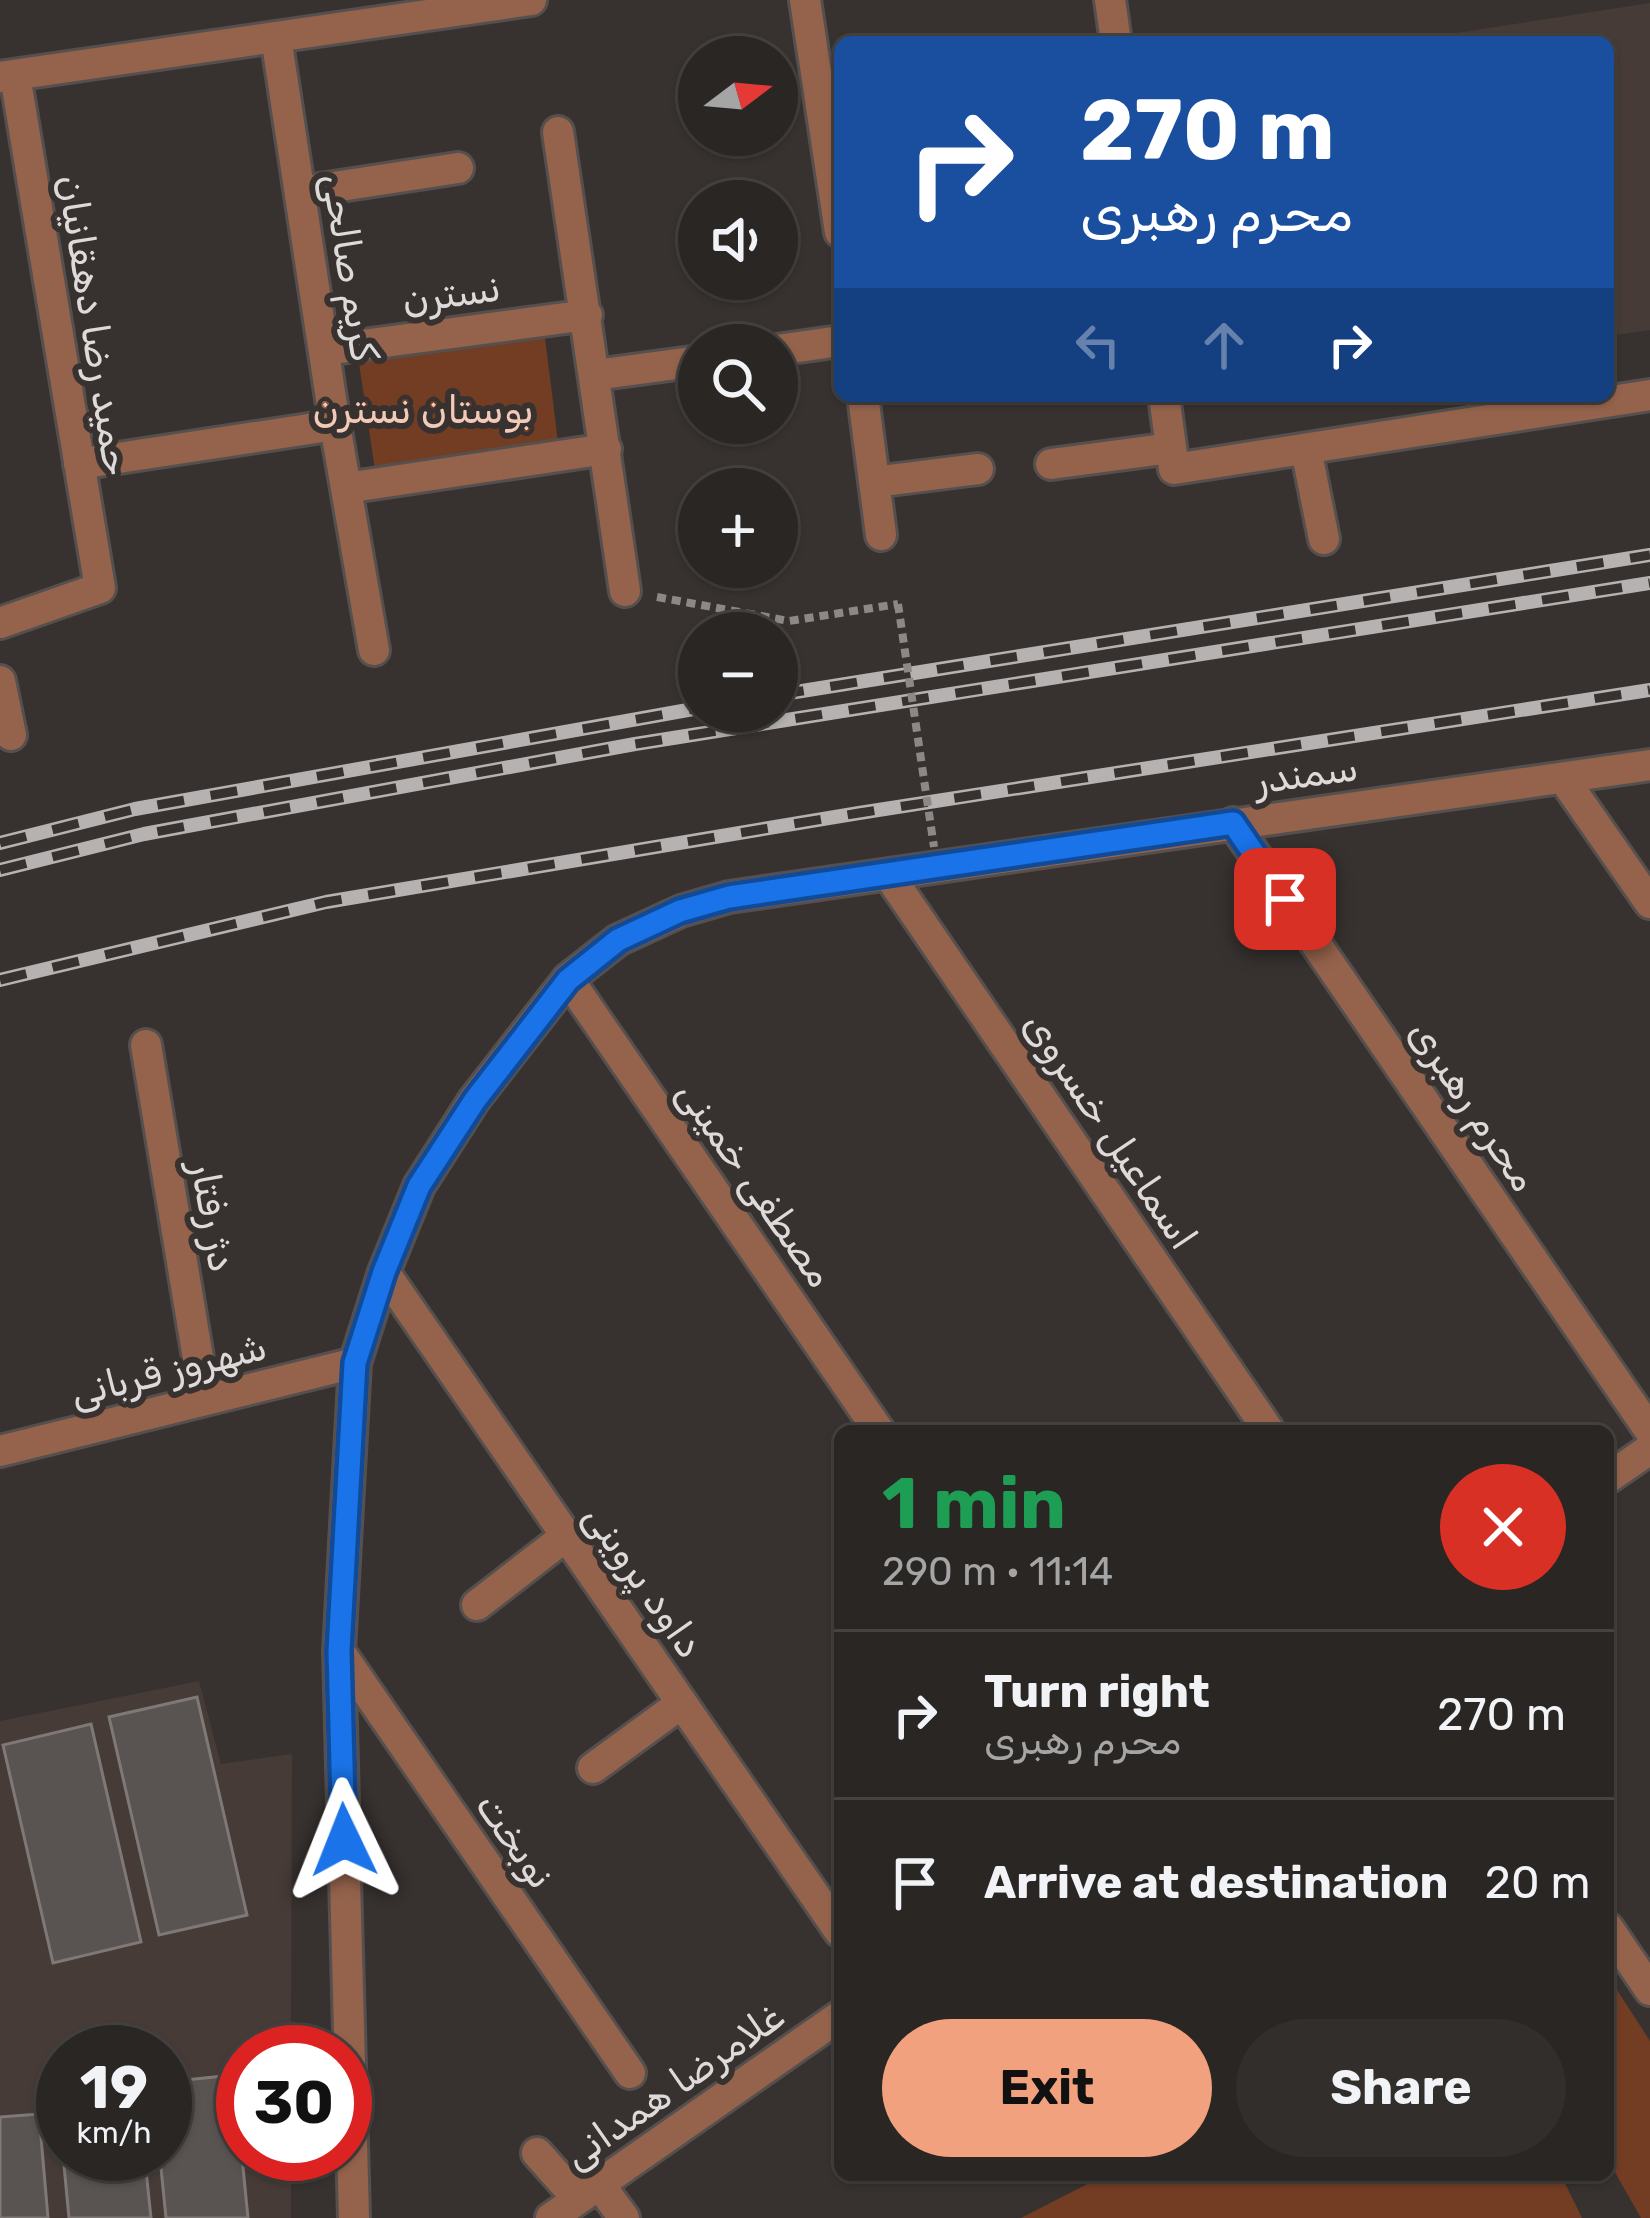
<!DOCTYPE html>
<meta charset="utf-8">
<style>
:root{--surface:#292624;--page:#312e2c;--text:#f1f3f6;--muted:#a5a5a6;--line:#454341;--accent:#f1a17d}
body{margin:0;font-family:Rubik,Vazirmatn,sans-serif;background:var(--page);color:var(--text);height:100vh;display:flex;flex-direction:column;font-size:45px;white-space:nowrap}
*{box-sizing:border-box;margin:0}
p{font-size:39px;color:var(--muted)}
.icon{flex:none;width:66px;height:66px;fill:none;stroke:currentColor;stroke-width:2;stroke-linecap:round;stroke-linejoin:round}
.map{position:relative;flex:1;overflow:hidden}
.sheet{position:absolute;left:834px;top:1425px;width:780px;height:756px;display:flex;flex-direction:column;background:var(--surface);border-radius:18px;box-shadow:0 3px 9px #0004,0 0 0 3px var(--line)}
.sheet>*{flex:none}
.hud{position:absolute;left:834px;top:36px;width:780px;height:366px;border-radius:18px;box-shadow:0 3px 9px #0004,0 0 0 3px var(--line);background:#1a4fa0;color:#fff;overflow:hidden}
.needle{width:78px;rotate:74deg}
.tools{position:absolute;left:678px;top:36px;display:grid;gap:24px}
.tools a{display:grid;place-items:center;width:120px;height:120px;border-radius:50%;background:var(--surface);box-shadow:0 3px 9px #0004,0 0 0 3px var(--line);font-size:60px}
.speed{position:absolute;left:36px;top:2025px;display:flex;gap:24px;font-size:60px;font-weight:700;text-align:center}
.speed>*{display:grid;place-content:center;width:156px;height:156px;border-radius:50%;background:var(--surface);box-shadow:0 3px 9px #0004,0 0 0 3px var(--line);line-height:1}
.speed small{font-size:30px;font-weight:400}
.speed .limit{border:18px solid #d22;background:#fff;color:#111}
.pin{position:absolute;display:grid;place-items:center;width:102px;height:102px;color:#fff;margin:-51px;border-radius:24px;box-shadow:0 6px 18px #0006}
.me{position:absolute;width:132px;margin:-66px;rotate:358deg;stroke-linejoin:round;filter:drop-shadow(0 0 9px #0008)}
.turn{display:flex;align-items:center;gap:42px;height:252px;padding:0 48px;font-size:54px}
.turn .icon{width:156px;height:156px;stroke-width:2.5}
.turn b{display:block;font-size:84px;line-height:102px}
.lanes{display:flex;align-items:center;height:114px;padding:0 48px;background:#0003;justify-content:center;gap:60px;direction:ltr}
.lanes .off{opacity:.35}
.round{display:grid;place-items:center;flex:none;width:126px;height:126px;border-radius:63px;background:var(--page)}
.summary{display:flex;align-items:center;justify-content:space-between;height:204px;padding:0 48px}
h1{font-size:72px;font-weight:700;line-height:90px;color:#1e9e55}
.button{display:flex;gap:24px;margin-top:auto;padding:24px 48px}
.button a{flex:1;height:138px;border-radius:72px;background:var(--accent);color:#111;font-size:48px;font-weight:700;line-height:138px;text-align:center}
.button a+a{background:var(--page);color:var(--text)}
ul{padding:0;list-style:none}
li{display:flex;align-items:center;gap:36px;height:168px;padding:0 48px;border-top:3px solid var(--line)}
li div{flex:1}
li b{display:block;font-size:45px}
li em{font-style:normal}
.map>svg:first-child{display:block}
</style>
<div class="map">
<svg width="1650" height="2218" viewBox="0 0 1650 2218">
<rect width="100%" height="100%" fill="#373230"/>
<path fill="#463b36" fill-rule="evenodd" d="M1650,3V330L1608,336V42H1438L1437,36Z
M199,1681L221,1764L292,1754L291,2052H243V2154H291V2218H0V1721ZM63,2052H165V2154H63Z"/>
<path fill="#733d24" d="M545,338L558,442L375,470L359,363Z
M1608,1976L1650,2041V2218H1641L1608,2160Z
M1105,2175H1561L1582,2218H1021Z"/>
<path fill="#595452" stroke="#7e7977" stroke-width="3" d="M197,1697L247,1915L159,1935L109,1717Z
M91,1724L141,1942L53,1963L3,1745Z
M234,2075L248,2218H166L161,2168L146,2170L151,2218H69L57,2092H63V2154H165V2082Z
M39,2114L48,2218H0V2117Z"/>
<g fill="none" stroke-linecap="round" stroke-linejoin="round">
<g stroke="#55504e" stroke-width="36">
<path id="minor" d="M805,0L840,232
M1110,0L1116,42
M276,37L335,425L374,650
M0,77L531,0
M558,132L625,591
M301,192L458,168
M325,350L587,315
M777,350L840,341
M595,375L699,361
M863,396L881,535
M1164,396L1174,469L1650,395
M1306,449L1324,539
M79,464L335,425
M1051,464L1171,448
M874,482L978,469
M346,488L606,449
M0,623L100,588L15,75
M0,681L11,735
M1563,778L1650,903
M1233,823L1650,1431
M888,874L1269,1431
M568,979L879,1431
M146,1045L205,1400
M384,1272L840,1932
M0,1451L355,1363
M1608,1478L1650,1449
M477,1605L566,1536
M339,1651L630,2073
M593,1768L682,1703
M1608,1928L1650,1990
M537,2153L578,2199
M599,2184L624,2218
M354,2218L339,1651L355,1363L384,1272L419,1186L474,1100L568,979L618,940L681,911L729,897L1650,765
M551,2218L840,2016"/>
</g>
<path stroke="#8c8887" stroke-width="8" stroke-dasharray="9 6" stroke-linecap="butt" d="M657,597L789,621L898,604"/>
<use href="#minor" stroke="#95634c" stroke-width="30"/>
<g stroke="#b5b2b1" stroke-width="14">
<path id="rail" d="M777,695L1650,555
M0,843L135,809L699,708
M0,870L144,834L635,744L1650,583
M0,980L326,902L859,813L1650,690"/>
</g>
<use href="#rail" stroke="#373230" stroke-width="9" stroke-dasharray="27" stroke-linecap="butt"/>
<path stroke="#8c8887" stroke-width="8" stroke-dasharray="9 6" stroke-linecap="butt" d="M898,604L934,847"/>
</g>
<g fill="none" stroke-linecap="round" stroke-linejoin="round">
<g stroke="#114b97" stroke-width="30">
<path id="route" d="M344,1840L339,1651L355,1363L384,1272L419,1186L475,1100L568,980L618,940L680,911L729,897L1233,823L1285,899"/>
</g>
<use href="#route" stroke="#1a73e8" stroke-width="21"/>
</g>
<g text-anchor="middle" stroke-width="12" stroke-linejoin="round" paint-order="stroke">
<g font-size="39" fill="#dddad9" stroke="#373230">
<text transform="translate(351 267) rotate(81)" y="14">کریم صالحی</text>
<text transform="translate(451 293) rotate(-8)" y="14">نسترن</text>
<text transform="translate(95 325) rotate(81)" y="14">حمید رضا دهقانیان</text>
<text transform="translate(1306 773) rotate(-8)" y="14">سمندر</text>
<text transform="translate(1474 1105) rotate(56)" y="14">محرم رهبری</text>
<text transform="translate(1111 1130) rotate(56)" y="14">اسماعیل خسروی</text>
<text transform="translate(756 1183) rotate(55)" y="14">مصطفی خمینی</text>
<text transform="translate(214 1216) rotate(80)" y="14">دژ رفتار</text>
<text transform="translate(168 1369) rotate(-14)" y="14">شهروز قربانی</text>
<text transform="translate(644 1580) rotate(55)" y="14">داود پروینی</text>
<text transform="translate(516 1840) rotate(55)" y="14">نوبخت</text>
<text transform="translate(673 2085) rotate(-35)" y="14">غلامرضا همدانی</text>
</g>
<g font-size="39" fill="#f3c9b7" stroke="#373230">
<text x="423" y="423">بوستان نسترن</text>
</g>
</g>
</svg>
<div class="tools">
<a><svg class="needle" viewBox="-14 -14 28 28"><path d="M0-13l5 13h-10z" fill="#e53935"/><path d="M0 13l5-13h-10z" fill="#a5a5a6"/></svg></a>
<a><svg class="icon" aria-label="sound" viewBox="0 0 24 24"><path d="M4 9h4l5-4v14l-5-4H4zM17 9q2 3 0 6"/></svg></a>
<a><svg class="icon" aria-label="search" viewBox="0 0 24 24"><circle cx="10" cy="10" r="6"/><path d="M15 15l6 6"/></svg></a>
<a>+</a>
<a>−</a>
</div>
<div class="speed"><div>19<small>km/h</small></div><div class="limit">30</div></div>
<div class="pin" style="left:1285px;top:899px;background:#d93025"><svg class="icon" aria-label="arrive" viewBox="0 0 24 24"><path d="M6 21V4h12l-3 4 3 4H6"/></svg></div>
<svg class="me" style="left:344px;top:1840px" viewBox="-20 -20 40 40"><path d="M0-17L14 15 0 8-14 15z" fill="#1a73e8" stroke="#fff" stroke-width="4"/></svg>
<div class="hud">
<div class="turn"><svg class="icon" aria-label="right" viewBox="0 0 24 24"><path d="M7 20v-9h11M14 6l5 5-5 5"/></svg><div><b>270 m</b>محرم رهبری</div></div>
<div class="lanes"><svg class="icon off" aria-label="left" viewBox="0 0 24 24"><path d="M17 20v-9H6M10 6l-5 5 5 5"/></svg><svg class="icon off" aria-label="ahead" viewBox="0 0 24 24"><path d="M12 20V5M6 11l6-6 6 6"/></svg><svg class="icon" aria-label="right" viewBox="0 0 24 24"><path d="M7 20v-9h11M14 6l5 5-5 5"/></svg></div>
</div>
<section class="sheet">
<div class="summary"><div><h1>1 min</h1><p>290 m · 11:14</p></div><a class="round" style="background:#d93025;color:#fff"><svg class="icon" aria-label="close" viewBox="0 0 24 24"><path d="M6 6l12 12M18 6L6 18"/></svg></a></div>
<ul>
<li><svg class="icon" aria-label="right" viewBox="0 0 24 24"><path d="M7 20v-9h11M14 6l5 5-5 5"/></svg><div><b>Turn right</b><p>محرم رهبری</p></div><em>270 m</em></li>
<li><svg class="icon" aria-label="arrive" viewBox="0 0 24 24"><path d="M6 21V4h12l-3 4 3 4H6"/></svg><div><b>Arrive at destination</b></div><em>20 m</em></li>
</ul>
<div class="button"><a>Exit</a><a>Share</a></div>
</section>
</div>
